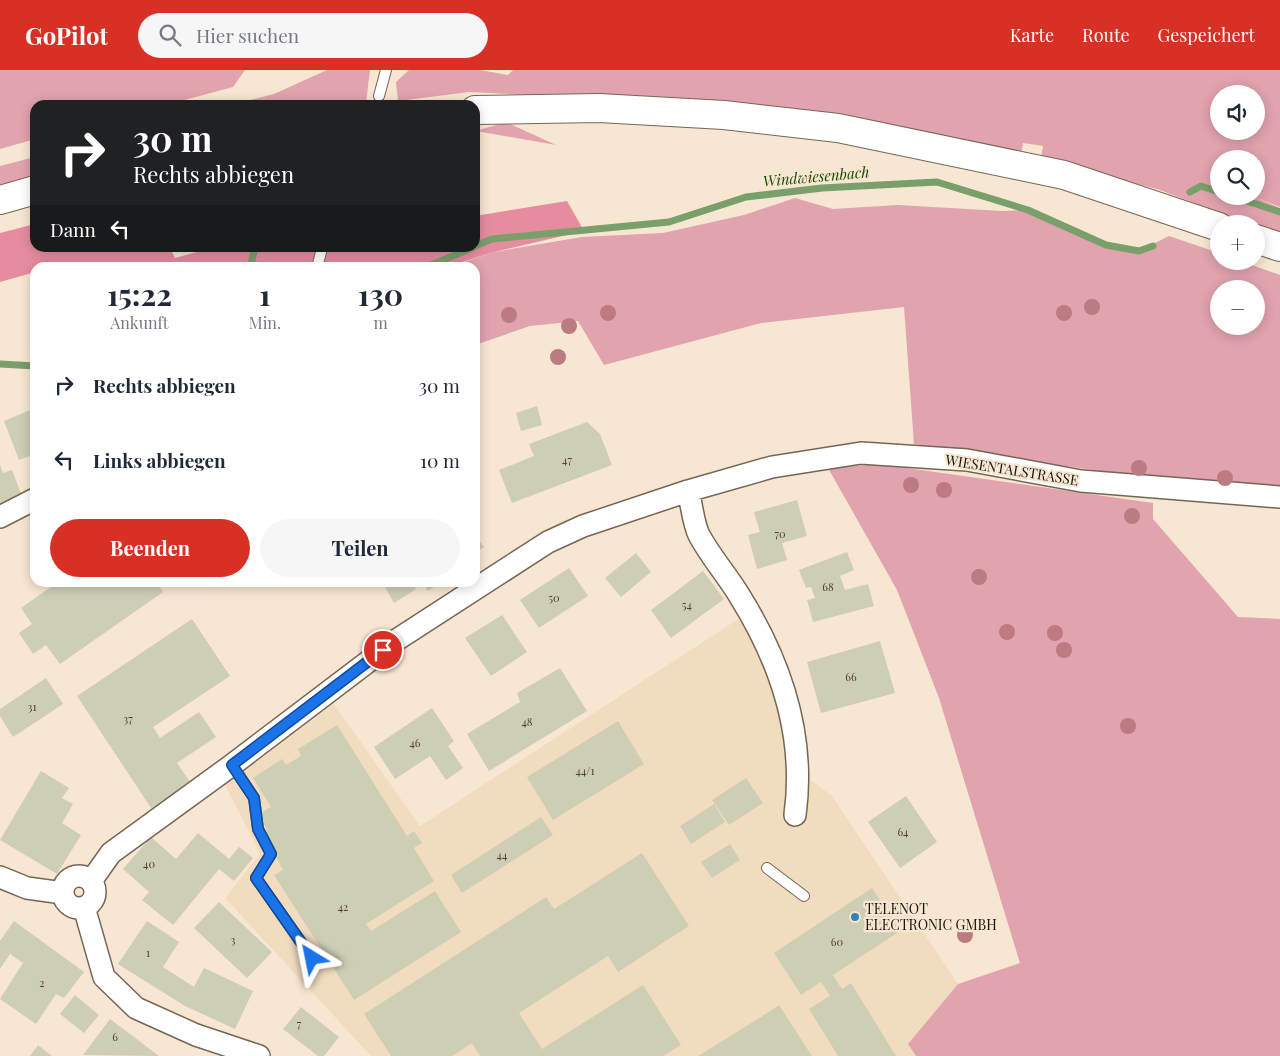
<!DOCTYPE html>
<html lang="de">
<meta charset="utf-8">
<style>
:root{--surface:#fff;--page:#f6f6f7;--text:#1f2937;--muted:#747a83;--accent:#d93025}
body{margin:0;font-family:"Playfair Display",serif;background:var(--page);color:var(--text);height:100vh;display:flex;flex-direction:column;font-size:19px;white-space:nowrap}
*{box-sizing:border-box;margin:0}
p{font-size:16px;color:var(--muted)}
.icon{flex:none;width:28px;height:28px;fill:none;stroke:currentColor;stroke-width:2;stroke-linecap:round;stroke-linejoin:round}
.map{position:relative;flex:1;overflow:hidden}
.panel{position:absolute;left:30px;top:192px;width:450px;height:325px;display:flex;flex-direction:column;background:var(--surface);border-radius:15px;box-shadow:0 2px 12px #0003}
.panel>*{flex:none}
.guide{position:absolute;left:30px;top:30px;width:450px;height:152px;border-radius:15px;box-shadow:0 2px 12px #0003;background:#202124;color:#fff;overflow:hidden}
.fabs{position:absolute;left:1210px;top:15px;display:grid;gap:10px}
.fabs a{display:grid;place-items:center;width:55px;height:55px;border-radius:50%;background:var(--surface);box-shadow:0 2px 12px #0003;font-size:25px}
.pin{position:absolute;display:grid;place-items:center;width:42px;height:42px;color:#fff;margin:-21px;border:2px solid #fff;border-radius:50%;box-shadow:0 1px 5px #0007}
.me{position:absolute;width:55px;margin:-28px;rotate:325deg;stroke-linejoin:round;filter:drop-shadow(0 0 4px #0008)}
.turn{display:flex;align-items:center;gap:18px;height:105px;padding:0 20px;font-size:22px}
.turn .icon{width:65px;height:65px;stroke-width:2.5}
.turn b{display:block;font-size:35px;line-height:42px}
.then{display:flex;align-items:center;height:48px;padding:0 20px;background:#0003;gap:10px;font-size:19px}
.eta{display:flex;justify-content:space-evenly;align-items:center;height:85px;text-align:center}
.eta b{font-size:30px;font-weight:700;line-height:35px}
.action{display:flex;gap:10px;margin-top:auto;padding:10px 20px}
.action a{flex:1;height:58px;border-radius:30px;background:var(--accent);color:#fff;font-size:20px;font-weight:700;line-height:58px;text-align:center}
.action a+a{background:var(--page);color:var(--text)}
ul{padding:0;list-style:none}
li{display:flex;align-items:center;gap:15px;height:75px;padding:0 20px}
li div{flex:1}
li b{display:block;font-size:19px}
li em{font-style:normal}
header{display:flex;align-items:center;gap:30px;box-sizing:border-box;height:70px;padding:0 25px;background:var(--accent);color:#fff}
header strong{font-size:24px}
nav{display:flex;gap:28px;margin-inline-start:auto;font-size:18px}
.search{width:350px;height:45px;background:var(--page);display:flex;align-items:center;gap:12px;box-sizing:border-box;padding:0 18px;border-radius:28px;color:var(--muted);font-size:19px}
.map>svg:first-child{display:block}
</style>
<header>
<strong>GoPilot</strong>
<div class="search"><svg class="icon" aria-label="search" viewBox="0 0 24 24"><circle cx="10" cy="10" r="6"/><path d="M15 15l6 6"/></svg>Hier suchen</div>
<nav><a>Karte</a><a>Route</a><a>Gespeichert</a></nav>
</header>
<div class="map">
<svg width="1280" height="986" viewBox="0 0 1280 986">
<rect width="100%" height="100%" fill="#f7e6d1"/>
<path fill="#f2dcc0" d="M746,544L766,578L801,703L832,726L958,914L908,974L916,986H371L225,828L260,784L221,707L328,626L420,756Z"/>
<path fill="#e1a3ae" fill-rule="evenodd" d="M0,0H245L233,17L166,35H35V69L0,79Z
M327,0H370L366,33L356,35H231L274,24Z
M409,0H480L508,5L513,0H1280V137L1257,128L1280,138V165L1256,156V154H1251L1157,119L1041,89L1043,76L1023,73L1021,84L568,27L469,22L398,31L396,12ZM1219,24H1256V61H1219ZM1219,89H1256V126H1219Z
M506,52L556,75L476,61Z
M35,87V107L0,115V96Z
M795,128L833,139L898,135L1002,141L1028,140L1106,175L1139,181L1169,166L1219,183V191H1241L1280,205V417L1141,407L914,374L904,237L761,253L604,295L578,251L530,256L475,275V198H446L494,182L582,167L663,163L744,145ZM1219,219H1256V256H1219Z
M879,394L1153,433V449L1238,547L1280,549V986H916L908,974L958,914L1020,893L939,628L897,520L828,398Z"/>
<path fill="#e68c9f" d="M567,131L584,161L494,182L446,197L82,198L72,192L53,197L35,198V202L0,212V163L35,154V178H170L175,188L211,178H352L353,182L366,178H475V146Z"/>
<g fill="none" stroke-linecap="round" stroke-linejoin="round">
<path stroke="#799f6b" stroke-width="7" d="M1190,122L1201,116L1219,122
M1232,126L1280,142
M475,176L492,169L669,152L746,127L822,118L937,112L1028,140L1106,175L1139,181L1153,176
M250,198L255,178
M424,198L472,178
M0,294L35,296"/>
</g>
<path fill="#ceceb5" d="M537,336L542,355L521,361L516,343Z
M35,338V384L19,390L4,351Z
M587,352L600,364L612,395L512,433L499,400L534,386L529,374Z
M0,395L3,403L12,400L23,429L0,438Z
M797,430L807,466L782,473L787,490L757,499L748,465L760,462L754,442Z
M475,464L484,477L475,483Z
M847,482L854,500L840,506L845,520L868,514L874,536L813,552L807,530L815,528L811,517L806,518L799,500Z
M636,483L651,502L621,527L605,508Z
M569,498L588,526L539,558L520,530Z
M703,501L724,529L671,568L651,540Z
M58,512H74L77,517L83,512H156L163,522L60,594L46,575L33,584L19,563L32,554L21,538Z
M382,512H412L416,519L394,533Z
M422,512H441L428,521Z
M502,545L527,582L491,606L465,568Z
M192,549L230,606L153,657L160,668L199,642L216,667L177,693L192,715L153,741L77,626Z
M880,571L895,623L821,643L807,592Z
M560,598L587,641L489,701L467,664L520,632L517,623Z
M46,608L63,634L13,667L0,646V639Z
M432,638L454,671L448,676L463,698L446,710L430,686L395,709L374,677Z
M618,651L644,694L553,750L527,707Z
M337,655L407,766L414,761L422,773L414,778L434,811L366,854L371,861L435,821L461,862L354,930L274,805L283,800L265,766L267,760L262,750V742L271,737L253,708L282,689L286,695L301,686L298,679Z
M41,701L69,718L62,728L73,734L62,753L81,765L57,804L0,770Z
M746,708L763,733L729,755L712,730Z
M906,726L937,772L900,798L868,752Z
M714,734L725,752L691,774L680,756Z
M541,747L553,765L462,823L451,805Z
M198,763L229,789L239,777L253,788L234,811L219,799L173,855L142,830L149,822L123,799L151,767L176,789Z
M730,774L740,790L712,808L701,792Z
M642,783L689,856L618,902L608,886L519,943L542,979L643,915L681,975L663,986H480L472,973L452,986H391L364,944L546,827L554,839Z
M872,818L900,861L833,905L842,919L851,913L896,986H838L809,939L830,926L821,912L801,925L774,883Z
M219,832L272,882L247,908L194,858Z
M14,851L84,902L64,928L56,924L36,954L0,929L23,893L10,884L0,899V871Z
M147,851L179,872L163,897L194,917L204,898L253,921L235,959L185,936L118,894Z
M75,925L99,945L84,963L60,944Z
M779,935L812,986H698L761,947Z
M301,937L339,967L324,986H318L283,959Z
M110,949L159,986L83,985Z
M38,975L52,986H30Z"/>
<g fill="none" stroke-linecap="round" stroke-linejoin="round">
<g stroke="#756653" stroke-width="12">
<path id="service" d="M379,26L386,0
M317,198L322,178
M232,695L254,728L258,759L271,784L256,808L312,888
M767,798L804,826"/>
</g>
<g stroke="#756653" stroke-width="24">
<path id="minor" d="M688,421C692,435 693,453 699,465C710,486 727,505 739,525C781,592 806,665 795,745
M0,447L35,429
M63 822a16 16 0 1 1 32 0a16 16 0 1 1-32 0Z
M0,807L27,818L63,823
M91,811L111,783L232,695L398,569L548,472L583,456L688,421L772,397L861,383L967,390L1081,411L1280,427
M84,837L104,907L136,938L196,965L259,986"/>
</g>
<g stroke="#756653" stroke-width="30">
<path id="secondary" d="M475,40L599,38L724,45L838,58L1064,105L1219,157
M0,130L35,120
M1256,169L1280,177"/>
</g>
<use href="#service" stroke="#fff" stroke-width="10"/>
<use href="#minor" stroke="#fff" stroke-width="21"/>
<use href="#secondary" stroke="#fff" stroke-width="28"/>
</g>
<g fill="#bc7b83">
<circle cx="1092" cy="237" r="8"/>
<circle cx="608" cy="243" r="8"/>
<circle cx="1064" cy="243" r="8"/>
<circle cx="509" cy="245" r="8"/>
<circle cx="569" cy="256" r="8"/>
<circle cx="558" cy="287" r="8"/>
<circle cx="1139" cy="398" r="8"/>
<circle cx="1225" cy="408" r="8"/>
<circle cx="911" cy="415" r="8"/>
<circle cx="944" cy="420" r="8"/>
<circle cx="1132" cy="446" r="8"/>
<circle cx="979" cy="507" r="8"/>
<circle cx="1007" cy="562" r="8"/>
<circle cx="1055" cy="563" r="8"/>
<circle cx="1064" cy="580" r="8"/>
<circle cx="1128" cy="656" r="8"/>
<circle cx="965" cy="865" r="8"/>
</g>
<g fill="none" stroke-linecap="round" stroke-linejoin="round">
<g stroke="#114b97" stroke-width="12">
<path id="route" d="M312,888L256,808L271,784L258,759L254,728L232,695L383,580"/>
</g>
<use href="#route" stroke="#1a73e8" stroke-width="9"/>
</g>
<circle fill="#3184b4" stroke="#f7e6d1" stroke-width="2" cx="855" cy="847" r="5"/>
<g text-anchor="middle" stroke-width="4.5" stroke-linejoin="round" paint-order="stroke">
<g font-size="11" fill="#474236">
<text x="567" y="394">47</text>
<text x="780" y="468">70</text>
<text x="828" y="521">68</text>
<text x="554" y="532">50</text>
<text x="687" y="539">54</text>
<text x="851" y="611">66</text>
<text x="32" y="641">31</text>
<text x="128" y="653">37</text>
<text x="527" y="656">48</text>
<text x="415" y="677">46</text>
<text x="585" y="705">44/1</text>
<text x="903" y="766">64</text>
<text x="502" y="789">44</text>
<text x="149" y="798">40</text>
<text x="343" y="841">42</text>
<text x="233" y="874">3</text>
<text x="837" y="876">60</text>
<text x="148" y="887">1</text>
<text x="42" y="917">2</text>
<text x="299" y="958">7</text>
<text x="115" y="971">6</text>
</g>
<g font-size="14" fill="#1a140c" stroke="#f7e6d1">
<text transform="translate(1012 400) rotate(9)" y="5">WIESENTALSTRASSE</text>
</g>
<g font-size="14" fill="#1a140c" stroke="#f7e6d1" text-anchor="start">
<text x="865" y="844">TELENOT<tspan x="865" dy="16">ELECTRONIC GMBH</tspan></text>
</g>
<g font-size="15" font-style="italic" fill="#194d05" stroke="#f7e6d1">
<text transform="translate(816 107) rotate(-5)" y="5">Windwiesenbach</text>
</g>
</g>
</svg>
<div class="fabs">
<a><svg class="icon" aria-label="sound" viewBox="0 0 24 24"><path d="M4 9h4l5-4v14l-5-4H4zM17 9q2 3 0 6"/></svg></a>
<a><svg class="icon" aria-label="search" viewBox="0 0 24 24"><circle cx="10" cy="10" r="6"/><path d="M15 15l6 6"/></svg></a>
<a>+</a>
<a>−</a>
</div>
<div class="pin" style="left:383px;top:580px;background:#d93025"><svg class="icon" aria-label="arrive" viewBox="0 0 24 24"><path d="M6 21V4h12l-3 4 3 4H6"/></svg></div>
<svg class="me" style="left:312px;top:888px" viewBox="-20 -20 40 40"><path d="M0-17L14 15 0 8-14 15z" fill="#1a73e8" stroke="#fff" stroke-width="4"/></svg>
<div class="guide">
<div class="turn"><svg class="icon" aria-label="right" viewBox="0 0 24 24"><path d="M7 20v-9h11M14 6l5 5-5 5"/></svg><div><b>30 m</b>Rechts abbiegen</div></div>
<div class="then">Dann<svg class="icon" aria-label="left" viewBox="0 0 24 24"><path d="M17 20v-9H6M10 6l-5 5 5 5"/></svg></div>
</div>
<section class="panel">
<div class="eta">
<div><b>15:22</b><p>Ankunft</p></div>
<div><b>1</b><p>Min.</p></div>
<div><b>130</b><p>m</p></div>
</div>
<ul>
<li><svg class="icon" aria-label="right" viewBox="0 0 24 24"><path d="M7 20v-9h11M14 6l5 5-5 5"/></svg><div><b>Rechts abbiegen</b></div><em>30 m</em></li>
<li><svg class="icon" aria-label="left" viewBox="0 0 24 24"><path d="M17 20v-9H6M10 6l-5 5 5 5"/></svg><div><b>Links abbiegen</b></div><em>10 m</em></li>
</ul>
<div class="action"><a>Beenden</a><a>Teilen</a></div>
</section>
</div>
